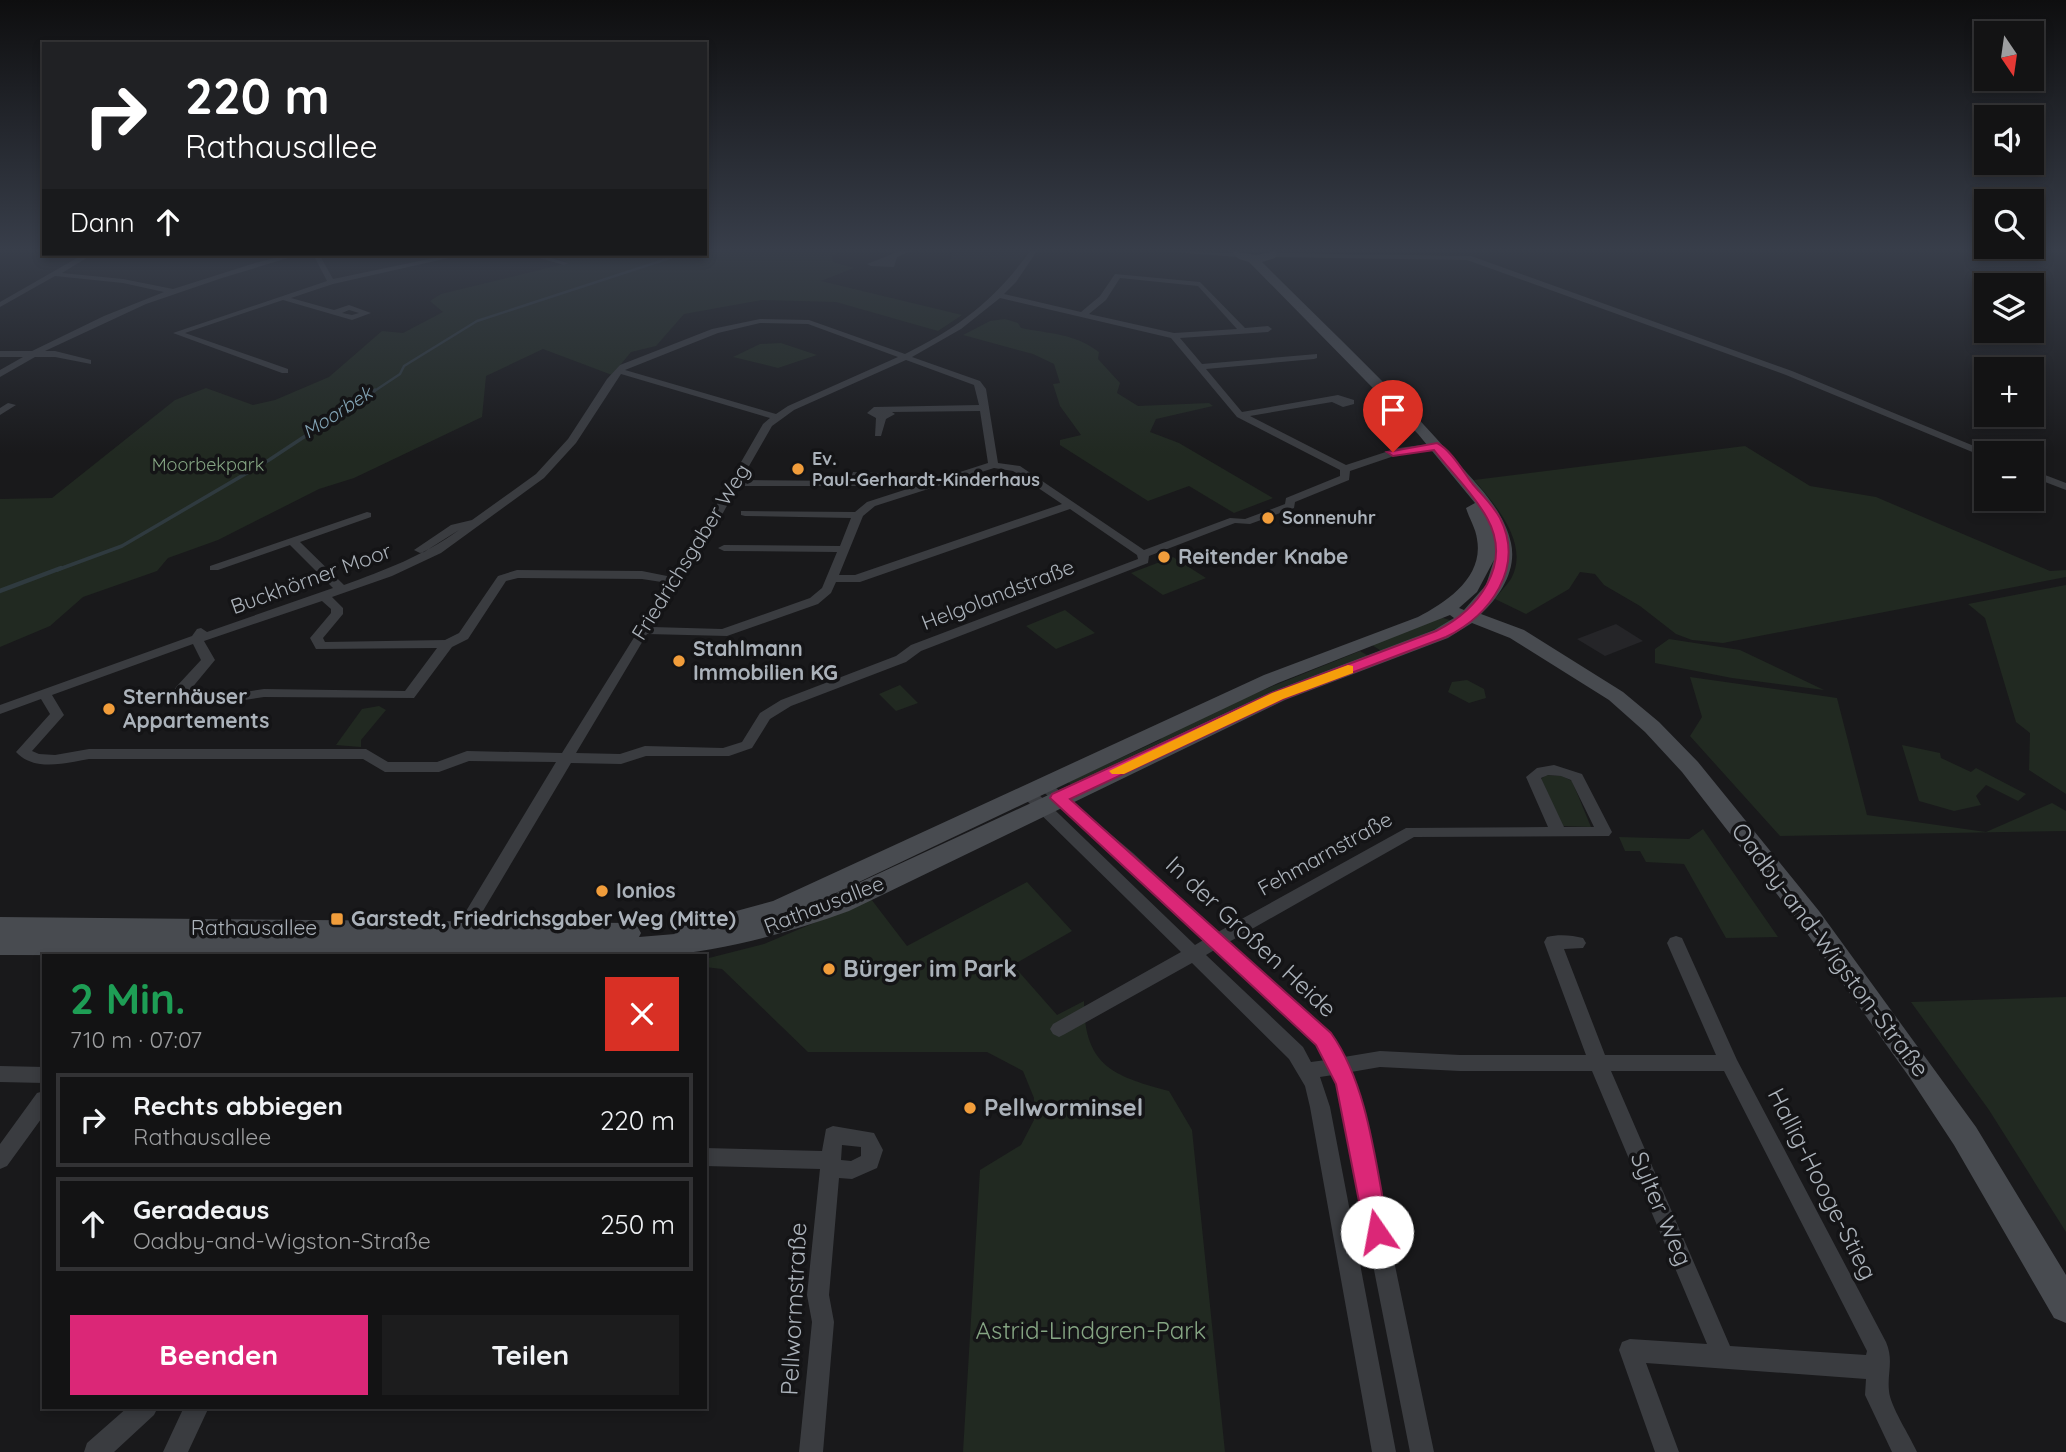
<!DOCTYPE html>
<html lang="de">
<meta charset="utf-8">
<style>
:root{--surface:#131314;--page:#1c1c1d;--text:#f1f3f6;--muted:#9d9ea0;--line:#323234;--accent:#db2777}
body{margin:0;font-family:Quicksand,sans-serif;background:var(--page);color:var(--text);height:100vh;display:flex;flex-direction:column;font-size:26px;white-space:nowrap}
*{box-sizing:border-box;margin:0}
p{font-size:23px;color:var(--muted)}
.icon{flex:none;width:38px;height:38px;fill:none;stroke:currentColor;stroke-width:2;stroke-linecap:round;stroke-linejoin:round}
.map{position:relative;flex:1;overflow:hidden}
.details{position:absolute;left:42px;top:954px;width:665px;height:455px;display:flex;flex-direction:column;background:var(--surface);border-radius:0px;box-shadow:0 4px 10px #0003,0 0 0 2px var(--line)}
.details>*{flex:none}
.guide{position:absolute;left:42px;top:42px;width:665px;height:214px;border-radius:0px;box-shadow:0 4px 10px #0003,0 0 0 2px var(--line);background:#202124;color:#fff;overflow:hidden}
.needle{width:46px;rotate:167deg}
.buttons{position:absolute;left:1974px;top:21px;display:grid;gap:14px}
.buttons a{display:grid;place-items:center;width:70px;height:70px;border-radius:0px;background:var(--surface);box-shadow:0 4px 10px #0003,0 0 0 2px var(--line);font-size:35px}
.pin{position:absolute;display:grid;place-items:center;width:60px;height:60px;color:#fff;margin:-72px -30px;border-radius:50% 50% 50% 0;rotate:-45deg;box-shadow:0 0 7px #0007}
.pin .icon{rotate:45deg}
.me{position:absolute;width:77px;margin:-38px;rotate:348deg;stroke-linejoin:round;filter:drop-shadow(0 0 5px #0008)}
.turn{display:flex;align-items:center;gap:24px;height:147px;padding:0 28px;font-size:32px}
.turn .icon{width:91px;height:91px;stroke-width:2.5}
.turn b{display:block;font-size:49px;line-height:60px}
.then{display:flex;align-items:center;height:66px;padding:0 28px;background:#0003;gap:14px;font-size:26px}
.round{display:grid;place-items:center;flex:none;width:74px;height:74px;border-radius:0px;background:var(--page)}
.head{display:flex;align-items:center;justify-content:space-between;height:119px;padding:0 28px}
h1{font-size:42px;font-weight:700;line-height:52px;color:#1e9e55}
.action{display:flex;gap:14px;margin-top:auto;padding:14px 28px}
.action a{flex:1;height:80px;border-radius:0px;background:var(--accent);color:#fff;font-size:28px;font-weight:700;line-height:80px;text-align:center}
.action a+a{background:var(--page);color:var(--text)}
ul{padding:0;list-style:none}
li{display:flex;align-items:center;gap:21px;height:94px;margin:0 14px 10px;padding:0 14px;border:4px solid var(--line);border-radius:0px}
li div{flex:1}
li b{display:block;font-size:26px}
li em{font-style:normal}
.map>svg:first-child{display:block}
</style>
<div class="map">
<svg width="2066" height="1452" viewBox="0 0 2066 1452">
<rect width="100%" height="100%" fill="#19191b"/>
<path fill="#252528" d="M953,251H1027L1022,260H950Z
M1616,624L1643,641L1605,656L1577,639Z"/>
<path fill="#212921" d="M705,251H844L832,255L833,262L854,268L821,281L962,315L938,331L836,302L762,300L684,314L656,346L631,352L612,375L543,349L486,376L482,417L354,478L319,489L218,540L168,558L157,571L83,597L50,626L0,647V499L52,498L175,400L206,388L253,405L275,400L329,377L382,331L403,333L443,312L430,301L441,294L568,263L555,257L567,254H705Z
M1005,319L1018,323L1021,328C1050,334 1074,333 1099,352L1098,359L1120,383L1117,393L1138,406L1209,403L1213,406L1156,419L1150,432L1179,443L1273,498L1234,513L1189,486L1148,501L1060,445V440L1081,435L1060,406L1053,384L1060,383L1054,364L1033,354L963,335L990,321Z
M781,343L817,355L778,368L733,357L760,344Z
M1745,446L1810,486L1876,497L2050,571L2066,570V577L1723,643L1692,640L1676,634L1640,606L1604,585L1595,574L1580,572L1569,589L1526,614L1495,599C1500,592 1508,584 1512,577C1529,543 1495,504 1474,480Z
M1173,557L1206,578L1163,595L1131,573Z
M2066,585V794L2029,770L2030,733L2016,722L1985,618L1968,604Z
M1065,610L1095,633L1056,649L1026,626Z
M1440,617L1453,621L1383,652L1372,645Z
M1669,639L1740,650L1824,690L1732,678L1655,663V649Z
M1360,651L1370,657L1074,787L1068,782L1160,740L1164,735L1216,709Z
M1690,677L1837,698L1867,815L1986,832L2052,803L2066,811V831L1780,836L1690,736L1702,717Z
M1467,680L1484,689L1486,698L1469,703L1448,692L1452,682Z
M900,685L918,703L896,711L879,694Z
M379,706L386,710L361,740V747L336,745L362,709Z
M1902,745L1940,753L1941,758L1971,772L1976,768L2026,794L2018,801L1986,785L1976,796L1981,805L1954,811L1919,801Z
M1546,775L1562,776L1572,781L1591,827L1563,826L1541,779Z
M1703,829L1778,937L1726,938L1684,864L1646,862L1640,851H1625L1619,837L1689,839Z
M1027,882L1072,931L1013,965L1057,1015L1084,1001C1084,1066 1113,1076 1169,1091L1192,1130L1225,1452H963L980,1170L1021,1145L1034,1120V1098L1023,1071L987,1052H808L722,969L705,967V959L764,944L871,899L907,946Z
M2066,997V1232L1989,1110L1911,1002Z"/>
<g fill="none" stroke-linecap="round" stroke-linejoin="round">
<path stroke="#2f3a3f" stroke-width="2.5" d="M373,392L400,374L404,366L477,321L682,254"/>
<path stroke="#2f3a3f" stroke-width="3.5" d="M57,570L122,546L269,460L375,390"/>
<path stroke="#2f3a3f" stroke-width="4.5" d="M0,591L61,568"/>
<path fill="#3a3c40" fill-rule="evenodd" d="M900,251H911L897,257L894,267L871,266L867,264Z
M1030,251H1037L1016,282L1004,294L1081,312L1100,296L1115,274L1200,282L1245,328L1268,326L1272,329L1268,332L1180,338L1202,364L1317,354V358L1314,359L1206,369L1242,412L1338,395L1354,400V404L1343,407L1332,402L1250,416L1346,465L1398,448L1437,443L1442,446L1437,449L1400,454L1350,471L1349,480L1295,502L1294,508L1250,524L1235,523L1149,556L1148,563L921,651L906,662L791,706L770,719L752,748L729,756H646L621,764L571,763L465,941L459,942L453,941L451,936L556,762L469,761L439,772H385L363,759H89C66,763 34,772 16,752L50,714L41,699L0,714V705L192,636L197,629L201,628L207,632L333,588L290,545L218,570H210V566L367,512L371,513V517L300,542L344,585C385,570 423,556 459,530L424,552L420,553L414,550L451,525L472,520L536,474L568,439L607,379L620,365L712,329L760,319L809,320L905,354C959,327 995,300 1030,251ZM1120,278L1198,286L1237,329L1174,333L1089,314L1106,300ZM1000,298L1171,338L1237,417L1340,470V476L1286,498L1285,504L1245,519L1230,518L1144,550L1020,466L998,463L986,389L980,381L912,357L961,329ZM760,323L808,324L898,357L788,406L776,414L625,370L718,333ZM906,360L974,385L979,405L874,407L867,413L876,418L875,436H881L886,419L895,414L892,412L980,411L988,463L867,502L855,512L741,511V515L745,516L851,518L840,546L724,545L718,548L724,551L837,552L822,588L810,598L722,629L652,627L704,547L738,486H875L879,475L878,473L853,472L850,481L741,480L772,426L794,410ZM621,374L770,418L763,424L692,547L672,577L642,571L517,570L498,576L459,633L445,640L325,642L323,638L343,614V608L332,597L392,576L441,553L544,478L576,443ZM994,468L1013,471L1062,504L855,575H839L863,516L875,506ZM861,477L868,478L867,481H860ZM1070,509L1137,555L1138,559L911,645L896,656L781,700L760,713L742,742L723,748L645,746L620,754L576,753L647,634L727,636L818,604L831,593L836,582H860ZM518,578L642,579L668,583L562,753L467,751L437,762H388L366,749H89L55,755L39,754L32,751L64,715L52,695L193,644L201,660L176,687L172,697L182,703L220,704L264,697L414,698L452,647L468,639L506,581ZM322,601L331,609V613L310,638L316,649L437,648L405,691L264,689L220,696L186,695L215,660L204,641Z
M1160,251L1238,253L1242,255L1238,257Z
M1272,253L1471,256L1792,371L1991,453H1986V457L1982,456L1786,375L1467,260L1269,257V253Z
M84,254H93L62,273L123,279L173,289L255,263L290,254H301L222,278L146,304L45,351H55L91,360V364L55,357H35L0,377V370L23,357H0V351H32L104,316L164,292L123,283L55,276L0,307V302Z
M313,254H319L333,279L453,254H466L333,284L291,298L334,310L349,305L371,313L352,320L283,300L185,333L288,369V373H282L173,333L327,281ZM349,310L359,313L352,315L342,313Z
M525,254H537L568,263L564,265Z
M8,403L16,405L0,415V408Z
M2032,470L2066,483V490L2032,477Z
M1554,765L1582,774L1612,832L1609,836L1414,837L1229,942L1330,1034L1344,1057L1380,1051L1460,1055H1586L1544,942L1547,937C1558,934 1572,935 1583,938L1586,943L1583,948L1564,949L1605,1055H1716L1667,943L1670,938L1676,936L1682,938L1737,1060L1886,1342C1894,1361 1887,1373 1889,1391C1890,1406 1910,1436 1917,1452H1892L1865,1395L1866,1379L1646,1363L1679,1452H1655L1619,1350L1622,1342L1630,1339L1707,1344L1592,1071H1460L1380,1067L1351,1072L1362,1108L1434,1452H1410L1342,1108L1333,1075L1320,1077L1330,1107L1396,1452H1372L1310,1107L1305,1086L1289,1059L1192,963L1065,1034L1059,1037L1053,1034L1050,1029L1053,1024L1181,952L1023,797L1021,793L1023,789H1033L1195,945L1205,939L1121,861L1039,788L1037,785L1039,782H1049L1133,853L1218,932L1406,828L1548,827L1526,777L1537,768ZM1548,775L1561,776L1571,780L1594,827H1564L1541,778ZM1216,949L1316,1044L1326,1060L1311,1062L1303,1047L1206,955ZM1611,1071H1724L1867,1351L1866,1355L1730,1346Z
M0,1066L44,1067V1083L0,1082Z
M44,1091V1115L7,1166L0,1169V1144L37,1093Z
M833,1126L874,1133L883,1150L877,1168L852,1179L839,1178L829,1295L834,1322L823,1452H799L812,1322L807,1295L820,1169L705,1166V1148L822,1151L826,1129ZM842,1145L861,1147V1156L851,1161L841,1160Z
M128,1407H158L154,1415L114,1452H84L87,1443Z
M184,1407H209L188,1452H163Z"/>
<path fill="#484b50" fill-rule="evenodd" d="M1231,251L1256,255L1277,251L1275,258L1262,262C1328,328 1398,393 1459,464C1480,488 1504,511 1511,543C1517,570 1500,596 1481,614L1524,630L1623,692L1659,722L1698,762L1819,911L1976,1127L2066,1275V1323L2054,1318L1954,1145L1910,1078L1801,925L1682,772L1645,732L1609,700L1510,638L1472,623L1448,638L1285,700L849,911C785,934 724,951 656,956L0,955V917L628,923L637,926L641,933L639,937L675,934L672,929L676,922L729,913L773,901L1264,675L1418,617C1447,602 1484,577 1477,539C1476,529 1469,518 1466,508L1475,503L1418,434L1249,262L1239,259ZM1494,560L1486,585L1464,610L1459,608L1477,592ZM1450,615L1454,618L1434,630L1271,692L800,910L1278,683Z"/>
</g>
<linearGradient id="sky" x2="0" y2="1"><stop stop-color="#0e0e0f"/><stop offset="0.55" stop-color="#383e4a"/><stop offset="1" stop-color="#383e4a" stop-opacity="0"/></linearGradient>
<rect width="2066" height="454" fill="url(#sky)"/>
<path fill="#db2777" stroke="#8e194d" stroke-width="2" d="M1437,443C1450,449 1463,471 1472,483C1481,494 1493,505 1500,518C1525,567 1491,615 1446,637L1283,699L1070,799L1331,1033C1369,1086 1376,1169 1389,1232L1386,1240L1377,1243L1369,1240L1365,1232L1336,1084L1316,1045L1050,798L1052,794L1272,693L1436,631C1478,610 1513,565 1487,518C1474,494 1451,472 1434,450L1393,456L1387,452Z"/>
<path fill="#f59e0b" d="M1348,665L1353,666V673L1283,699L1124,774H1112L1109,771L1272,693Z"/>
<g fill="#f19d3b" stroke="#141416" stroke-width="2.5">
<circle cx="798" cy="469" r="7"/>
<circle cx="1268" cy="518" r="7"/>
<circle cx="1164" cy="557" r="7"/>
<circle cx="679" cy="661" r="7"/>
<circle cx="109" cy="709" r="7"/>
<circle cx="602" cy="891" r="7"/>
<rect x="330" y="912" width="14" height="14" rx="3.5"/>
<circle cx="829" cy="969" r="7"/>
<circle cx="970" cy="1108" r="7"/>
</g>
<g text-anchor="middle" stroke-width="7" stroke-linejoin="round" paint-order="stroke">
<g font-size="18" font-weight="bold" fill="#abb2ba" stroke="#141416" text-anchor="start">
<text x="812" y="465">Ev.<tspan x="812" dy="21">Paul-Gerhardt-Kinderhaus</tspan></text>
<text x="1282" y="524">Sonnenuhr</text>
</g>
<g font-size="18" fill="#85a583" stroke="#141416">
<text x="208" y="471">Moorbekpark</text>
</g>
<g font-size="19" font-style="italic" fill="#83a4b5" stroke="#141416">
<text transform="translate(337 412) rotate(-33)" y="7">Moorbek</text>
</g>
<g font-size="21" fill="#abb2ba" stroke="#141416">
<text transform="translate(691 552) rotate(-58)" y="7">Friedrichsgaber Weg</text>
<text transform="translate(311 579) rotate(-20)" y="7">Buckhörner Moor</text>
<text transform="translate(998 595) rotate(-21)" y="7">Helgolandstraße</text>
<text transform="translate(1325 854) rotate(-29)" y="7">Fehmarnstraße</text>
<text transform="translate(824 905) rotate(-21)" y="7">Rathausallee</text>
<text x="254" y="935">Rathausallee</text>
</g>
<g font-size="21" font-weight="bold" fill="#abb2ba" stroke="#141416" text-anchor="start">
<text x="1178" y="564">Reitender Knabe</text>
<text x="693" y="656">Stahlmann<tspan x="693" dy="24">Immobilien KG</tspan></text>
<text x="123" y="704">Sternhäuser<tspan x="123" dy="24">Appartements</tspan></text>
<text x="616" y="898">Ionios</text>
<text x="351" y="926">Garstedt, Friedrichsgaber Weg (Mitte)</text>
</g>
<g font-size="24" fill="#abb2ba" stroke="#141416">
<text transform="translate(1251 937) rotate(43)" y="8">In der Großen Heide</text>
<text transform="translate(1830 950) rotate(53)" y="8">Oadby-and-Wigston-Straße</text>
<text transform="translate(1822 1184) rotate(63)" y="8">Hallig-Hooge-Stieg</text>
<text transform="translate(1661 1209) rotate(67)" y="8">Sylter Weg</text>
<text transform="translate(794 1309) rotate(-87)" y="8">Pellwormstraße</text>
</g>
<g font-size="24" font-weight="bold" fill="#abb2ba" stroke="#141416" text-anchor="start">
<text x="843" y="977">Bürger im Park</text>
<text x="984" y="1116">Pellworminsel</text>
</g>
<g font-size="24" fill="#85a583" stroke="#141416">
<text x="1091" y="1339">Astrid-Lindgren-Park</text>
</g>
</g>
</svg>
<div class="buttons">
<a><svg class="needle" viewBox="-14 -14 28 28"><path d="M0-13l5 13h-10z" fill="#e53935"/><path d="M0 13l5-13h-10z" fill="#9d9ea0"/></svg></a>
<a><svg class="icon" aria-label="sound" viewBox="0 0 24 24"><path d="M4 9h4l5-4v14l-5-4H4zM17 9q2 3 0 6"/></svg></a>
<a><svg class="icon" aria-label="search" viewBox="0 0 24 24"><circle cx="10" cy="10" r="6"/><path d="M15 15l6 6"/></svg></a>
<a><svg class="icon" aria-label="layers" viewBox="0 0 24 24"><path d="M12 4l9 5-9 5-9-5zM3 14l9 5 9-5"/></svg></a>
<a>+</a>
<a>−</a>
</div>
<div class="pin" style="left:1393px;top:452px;background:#d93025"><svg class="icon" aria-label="arrive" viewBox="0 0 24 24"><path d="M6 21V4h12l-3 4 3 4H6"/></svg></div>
<svg class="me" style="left:1377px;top:1232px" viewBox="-20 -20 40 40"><circle r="19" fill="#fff"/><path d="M0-13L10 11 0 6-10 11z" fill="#db2777"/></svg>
<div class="guide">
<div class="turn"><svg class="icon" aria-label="right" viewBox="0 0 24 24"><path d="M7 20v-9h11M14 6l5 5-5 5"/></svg><div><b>220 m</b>Rathausallee</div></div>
<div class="then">Dann<svg class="icon" aria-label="ahead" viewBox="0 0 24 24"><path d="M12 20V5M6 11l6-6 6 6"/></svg></div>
</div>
<section class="details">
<div class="head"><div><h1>2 Min.</h1><p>710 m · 07:07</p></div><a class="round" style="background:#d93025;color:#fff"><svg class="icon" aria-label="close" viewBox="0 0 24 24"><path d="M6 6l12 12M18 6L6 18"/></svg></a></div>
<ul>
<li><svg class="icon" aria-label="right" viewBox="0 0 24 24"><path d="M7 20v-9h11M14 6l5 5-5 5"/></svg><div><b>Rechts abbiegen</b><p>Rathausallee</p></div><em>220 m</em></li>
<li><svg class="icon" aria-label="ahead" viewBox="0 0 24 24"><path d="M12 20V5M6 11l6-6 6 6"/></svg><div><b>Geradeaus</b><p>Oadby-and-Wigston-Straße</p></div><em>250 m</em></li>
</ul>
<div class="action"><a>Beenden</a><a>Teilen</a></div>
</section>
</div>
